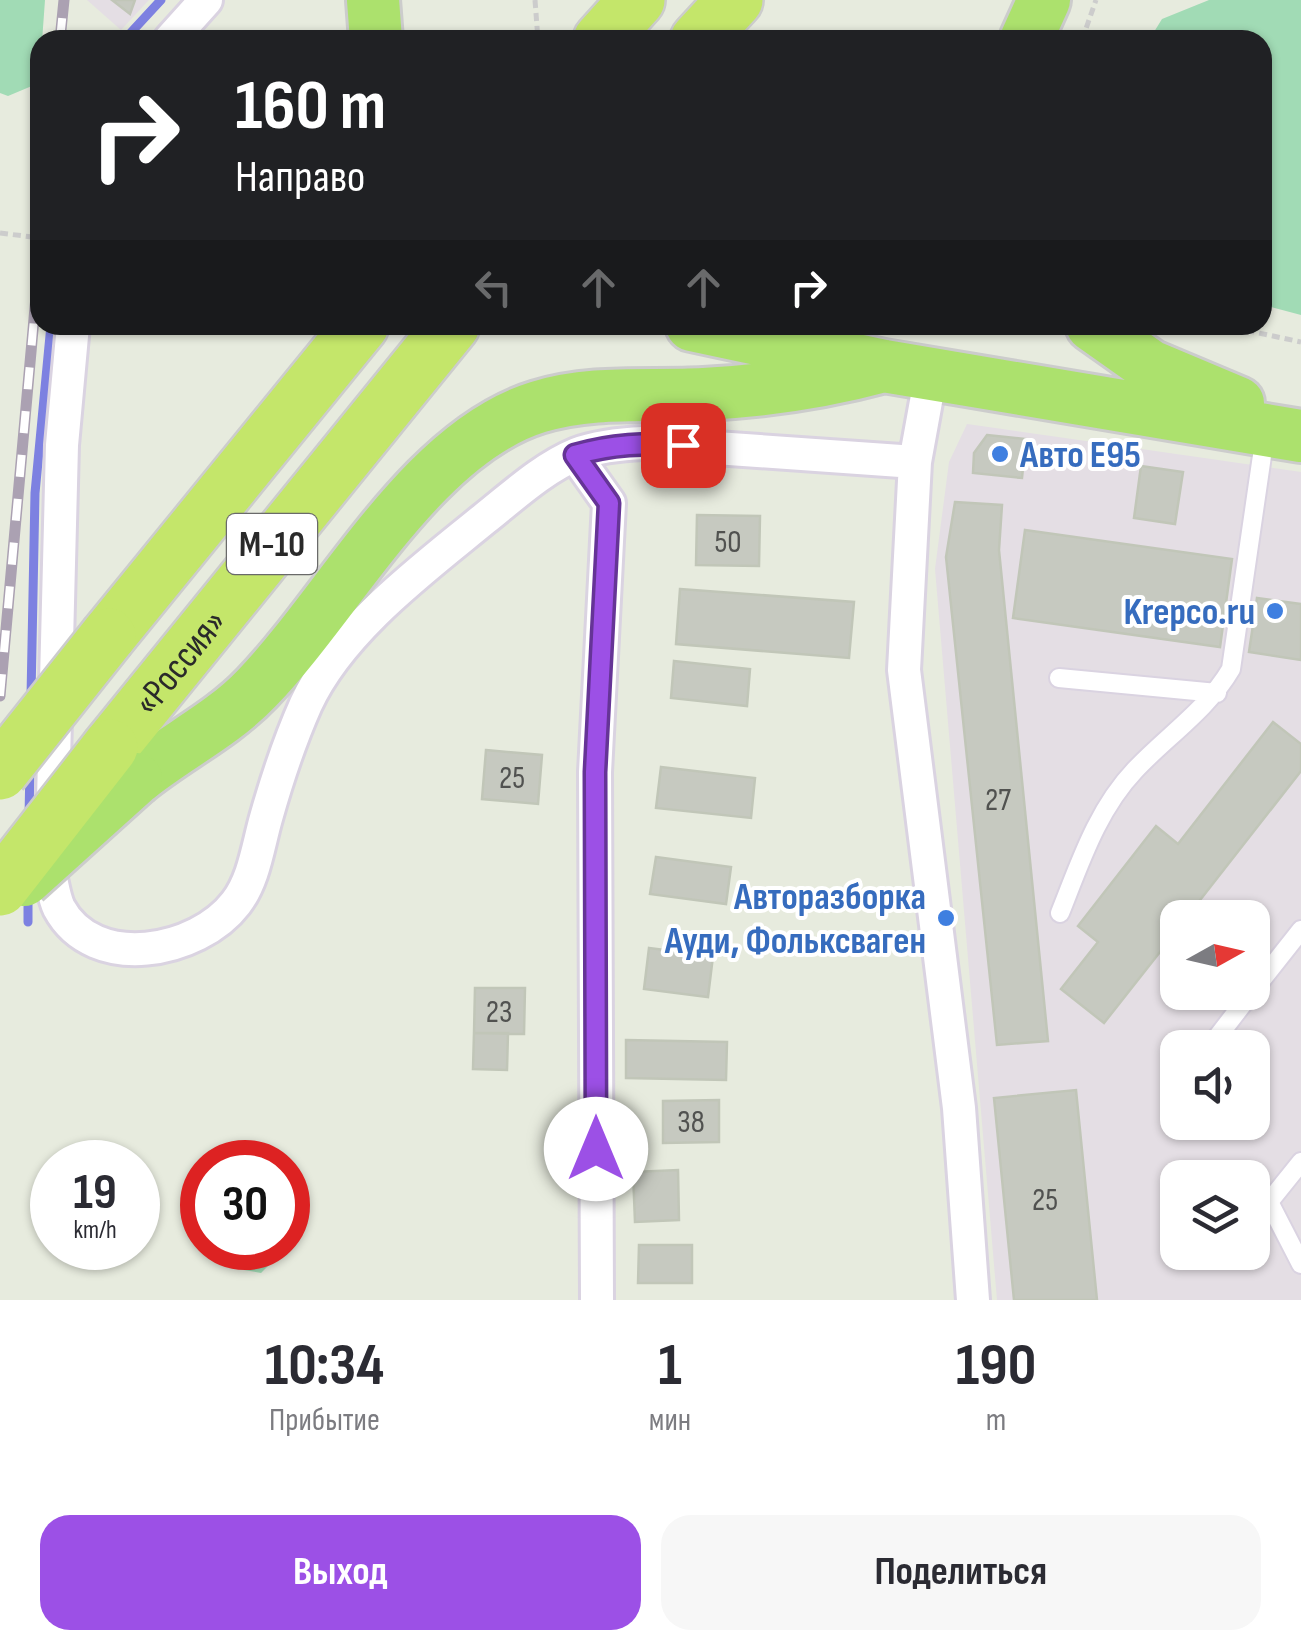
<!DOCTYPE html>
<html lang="ru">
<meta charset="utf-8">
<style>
:root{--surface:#fff;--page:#f7f7f7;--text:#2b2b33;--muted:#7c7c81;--accent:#9c50e6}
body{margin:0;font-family:"Sofia Sans Condensed",sans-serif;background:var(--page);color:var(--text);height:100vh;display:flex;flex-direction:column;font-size:38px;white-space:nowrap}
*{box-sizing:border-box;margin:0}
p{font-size:32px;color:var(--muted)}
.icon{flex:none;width:55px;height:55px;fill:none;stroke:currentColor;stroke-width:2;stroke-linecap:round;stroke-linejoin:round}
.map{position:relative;height:1300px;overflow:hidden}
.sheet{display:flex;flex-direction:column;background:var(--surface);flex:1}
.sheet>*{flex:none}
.banner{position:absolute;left:30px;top:30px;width:1242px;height:305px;border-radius:30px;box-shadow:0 2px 8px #0004;background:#202124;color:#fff;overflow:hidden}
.needle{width:65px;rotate:82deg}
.tools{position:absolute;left:1160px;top:900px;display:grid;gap:20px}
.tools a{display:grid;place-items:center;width:110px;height:110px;border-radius:20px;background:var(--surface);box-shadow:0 2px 8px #0004;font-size:50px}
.speed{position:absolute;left:30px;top:1140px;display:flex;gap:20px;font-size:50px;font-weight:700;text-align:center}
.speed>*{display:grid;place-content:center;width:130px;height:130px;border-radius:50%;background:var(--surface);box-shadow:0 2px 8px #0004;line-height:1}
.speed small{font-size:25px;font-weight:400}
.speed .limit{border:15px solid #d22;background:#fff;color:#111}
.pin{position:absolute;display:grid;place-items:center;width:85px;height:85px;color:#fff;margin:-42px;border-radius:20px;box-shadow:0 5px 15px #0006}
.me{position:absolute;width:110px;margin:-55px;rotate:0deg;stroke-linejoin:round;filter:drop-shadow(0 0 8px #0008)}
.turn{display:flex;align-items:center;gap:35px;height:210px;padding:0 40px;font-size:45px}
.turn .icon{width:130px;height:130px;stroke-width:2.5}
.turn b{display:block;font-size:70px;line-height:85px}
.lanes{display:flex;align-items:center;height:95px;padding:0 40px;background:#0003;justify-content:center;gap:50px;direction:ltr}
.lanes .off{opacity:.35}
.eta{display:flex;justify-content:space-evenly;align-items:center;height:170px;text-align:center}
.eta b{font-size:60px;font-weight:700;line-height:70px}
.button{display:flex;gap:20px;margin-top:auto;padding:20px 40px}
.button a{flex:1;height:115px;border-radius:30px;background:var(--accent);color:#fff;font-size:40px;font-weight:700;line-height:115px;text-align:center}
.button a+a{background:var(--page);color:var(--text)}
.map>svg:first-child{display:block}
</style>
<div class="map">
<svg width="1301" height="1300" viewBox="0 0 1301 1300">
<rect width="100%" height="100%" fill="#e7ebde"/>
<path fill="#e4dee4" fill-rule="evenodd" d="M87,0H149L121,30Z
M967,424L1301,472V1300H997L935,569L949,462ZM1178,918H1252V992H1178ZM1178,1048H1252V1122H1178ZM1178,1178H1252V1252H1178Z"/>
<path fill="#a1dbb5" d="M0,0H45L39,83L8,96L0,93Z
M1209,0H1301V315L1263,305L1262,40H1149L1162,19Z
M240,1248H269L270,1264L261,1273L244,1270L238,1262Z"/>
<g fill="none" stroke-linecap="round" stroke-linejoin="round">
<path stroke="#7d81e1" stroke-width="9" d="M124,40L161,0
M31,696L35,493L51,325
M29,816L30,767
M28,922V897"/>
</g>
<path fill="#c6c9c0" stroke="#c1c6b8" stroke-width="2.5" d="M112,0H135L130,14Z
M987,435L1026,439L1022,478L973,473L974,453Z
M1141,466L1183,472L1175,524L1134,518Z
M955,502L1002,505L999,550L1048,1041L997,1045L946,557Z
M697,515L760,516L759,566L696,565Z
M1025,530L1232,559L1220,647L1013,618Z
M680,589L854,602L849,658L676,644Z
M1257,598L1301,604V660L1249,652Z
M674,661L750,669L747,706L671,698Z
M1273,722L1301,744V771L1186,918H1178V929L1104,1023L1061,989L1098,942L1078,926L1156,826L1178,844Z
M486,750L542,755L538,804L482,799Z
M661,767L755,778L751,818L656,808Z
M656,857L731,867L726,904L650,894Z
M649,948L713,956L708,997L644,989Z
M475,988H525L524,1034L474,1033Z
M474,1033H508L507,1070L473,1069Z
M626,1040L727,1042L726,1080L626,1078Z
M1076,1090L1097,1300H1014L994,1098Z
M719,1100V1142L663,1143V1101Z
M678,1170L679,1220L635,1222L633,1172Z
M639,1245H692V1283H638Z"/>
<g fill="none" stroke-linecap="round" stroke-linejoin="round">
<g stroke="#dad3e1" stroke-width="22">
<path id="service" d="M1059,678L1217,693
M1060,913C1080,863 1097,810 1135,770C1167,736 1207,710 1231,669L1265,435
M1252,992L1301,930
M1215,1040L1252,992
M1301,1162L1269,1202L1301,1264"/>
</g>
<g stroke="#dad3e1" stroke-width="38">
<path id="minor" d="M170,40L206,0
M73,325L62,445L51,879C53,888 55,900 59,908C94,973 198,953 236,903C254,880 258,846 266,818C277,779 290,740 306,704C340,630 423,569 484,519C513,496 543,468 577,454C599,446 621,444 644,443L915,462
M931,374L915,462L904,670L959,1108L973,1300
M575,455L609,503L595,772L597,1300"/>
</g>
<g stroke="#ccc" stroke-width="58">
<path id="primary" d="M373,0L376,40
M1026,40L1044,0
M692,325L884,366L1301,436
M1092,325L1150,366L1238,403
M136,779C175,747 222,725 257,688C340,602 421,443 538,407C593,390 648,397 704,394C766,391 825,382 884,366"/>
</g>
<g stroke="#ccc" stroke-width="60">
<g id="trunk">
<path d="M601,40L637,0"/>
<path d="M698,40L735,0"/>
<path d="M108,636L361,325"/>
<path id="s1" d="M110,747L452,325"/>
</g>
</g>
<path stroke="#ccc" stroke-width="5" stroke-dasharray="8 5" stroke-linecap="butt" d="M535,0L538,40
M1082,40L1096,0
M0,233L40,238
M1221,325L1301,342"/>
<use href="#service" stroke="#fff" stroke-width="18"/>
<use href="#minor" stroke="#fff" stroke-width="32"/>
<use href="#primary" stroke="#ace16d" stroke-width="52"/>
<use href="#trunk" stroke="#c4e66a" stroke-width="55"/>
<g stroke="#aba1b2" stroke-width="11">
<path id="rail" d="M60,40L64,0
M0,696L40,252"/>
</g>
<use href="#rail" stroke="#fff" stroke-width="8" stroke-dasharray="22" stroke-linecap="butt"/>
<g stroke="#ccc" stroke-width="58" stroke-linecap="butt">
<path id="primary-bridge" d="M24,880L136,779"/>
</g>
<g stroke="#ccc" stroke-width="60" stroke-linecap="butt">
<path id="trunk-bridge" d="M0,772L108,636
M0,888L110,747"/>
</g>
<use href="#primary-bridge" stroke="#ace16d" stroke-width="52"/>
<use href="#trunk-bridge" stroke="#c4e66a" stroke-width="55"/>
</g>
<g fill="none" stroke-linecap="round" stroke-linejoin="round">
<g stroke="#653496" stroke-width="25">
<path id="route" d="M596,1149L595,772L609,503L575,455C612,444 645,443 683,445"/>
</g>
<use href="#route" stroke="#9c50e6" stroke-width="18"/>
</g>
<g fill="#3f7fe0" stroke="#fff" stroke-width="4">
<circle cx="1000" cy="454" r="10"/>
<circle cx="1275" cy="611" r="10"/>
<circle cx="946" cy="918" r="10"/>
</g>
<g text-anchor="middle" stroke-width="8" stroke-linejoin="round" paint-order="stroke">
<g font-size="32" fill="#515250">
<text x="728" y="552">50</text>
<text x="512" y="788">25</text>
<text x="998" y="810">27</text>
<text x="499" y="1022">23</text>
<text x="691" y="1132">38</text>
<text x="1045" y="1210">25</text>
</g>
<rect fill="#fff" stroke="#6a6a6a" stroke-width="2.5" x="227" y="514" width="90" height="60" rx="8"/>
<g font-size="35" font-weight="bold" fill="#2a2a2a">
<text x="272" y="556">М-10</text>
</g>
<g font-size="38" font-weight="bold" fill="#366cbe" stroke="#fff" text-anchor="end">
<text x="1020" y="467" text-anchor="start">Авто E95</text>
<text x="1255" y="624">Krepco.ru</text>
<text x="926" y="909">Авторазборка<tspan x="926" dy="44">Ауди, Фольксваген</tspan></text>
</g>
<g font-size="38" fill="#2a2a2a" stroke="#fff">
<text dy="13" stroke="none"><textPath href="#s1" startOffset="110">«Россия»</textPath></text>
</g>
</g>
</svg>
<div class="tools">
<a><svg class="needle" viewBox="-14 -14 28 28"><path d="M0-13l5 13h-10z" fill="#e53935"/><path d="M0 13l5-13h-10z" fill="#7c7c81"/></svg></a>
<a><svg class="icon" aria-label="sound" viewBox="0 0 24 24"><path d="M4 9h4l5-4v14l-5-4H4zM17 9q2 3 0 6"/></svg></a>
<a><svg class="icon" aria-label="layers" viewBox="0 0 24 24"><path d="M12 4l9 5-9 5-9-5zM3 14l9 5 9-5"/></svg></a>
</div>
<div class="speed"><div>19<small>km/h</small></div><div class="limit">30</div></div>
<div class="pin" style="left:683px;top:445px;background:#d93025"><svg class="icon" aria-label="arrive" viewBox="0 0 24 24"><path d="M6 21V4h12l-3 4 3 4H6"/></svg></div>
<svg class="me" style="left:596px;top:1149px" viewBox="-20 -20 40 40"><circle r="19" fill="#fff"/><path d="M0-13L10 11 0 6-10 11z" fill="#9c50e6"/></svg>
<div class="banner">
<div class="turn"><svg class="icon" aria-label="right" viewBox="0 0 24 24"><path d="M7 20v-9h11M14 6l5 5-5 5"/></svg><div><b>160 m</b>Направо</div></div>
<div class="lanes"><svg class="icon off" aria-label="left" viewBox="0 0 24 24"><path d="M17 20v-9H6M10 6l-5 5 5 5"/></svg><svg class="icon off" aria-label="ahead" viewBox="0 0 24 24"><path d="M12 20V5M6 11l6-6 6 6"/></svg><svg class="icon off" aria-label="ahead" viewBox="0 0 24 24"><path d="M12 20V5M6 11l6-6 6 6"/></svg><svg class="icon" aria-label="right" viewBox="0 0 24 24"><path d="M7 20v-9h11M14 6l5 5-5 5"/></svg></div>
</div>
</div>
<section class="sheet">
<div class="eta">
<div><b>10:34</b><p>Прибытие</p></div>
<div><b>1</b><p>мин</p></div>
<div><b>190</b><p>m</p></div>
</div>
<div class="button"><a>Выход</a><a>Поделиться</a></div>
</section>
